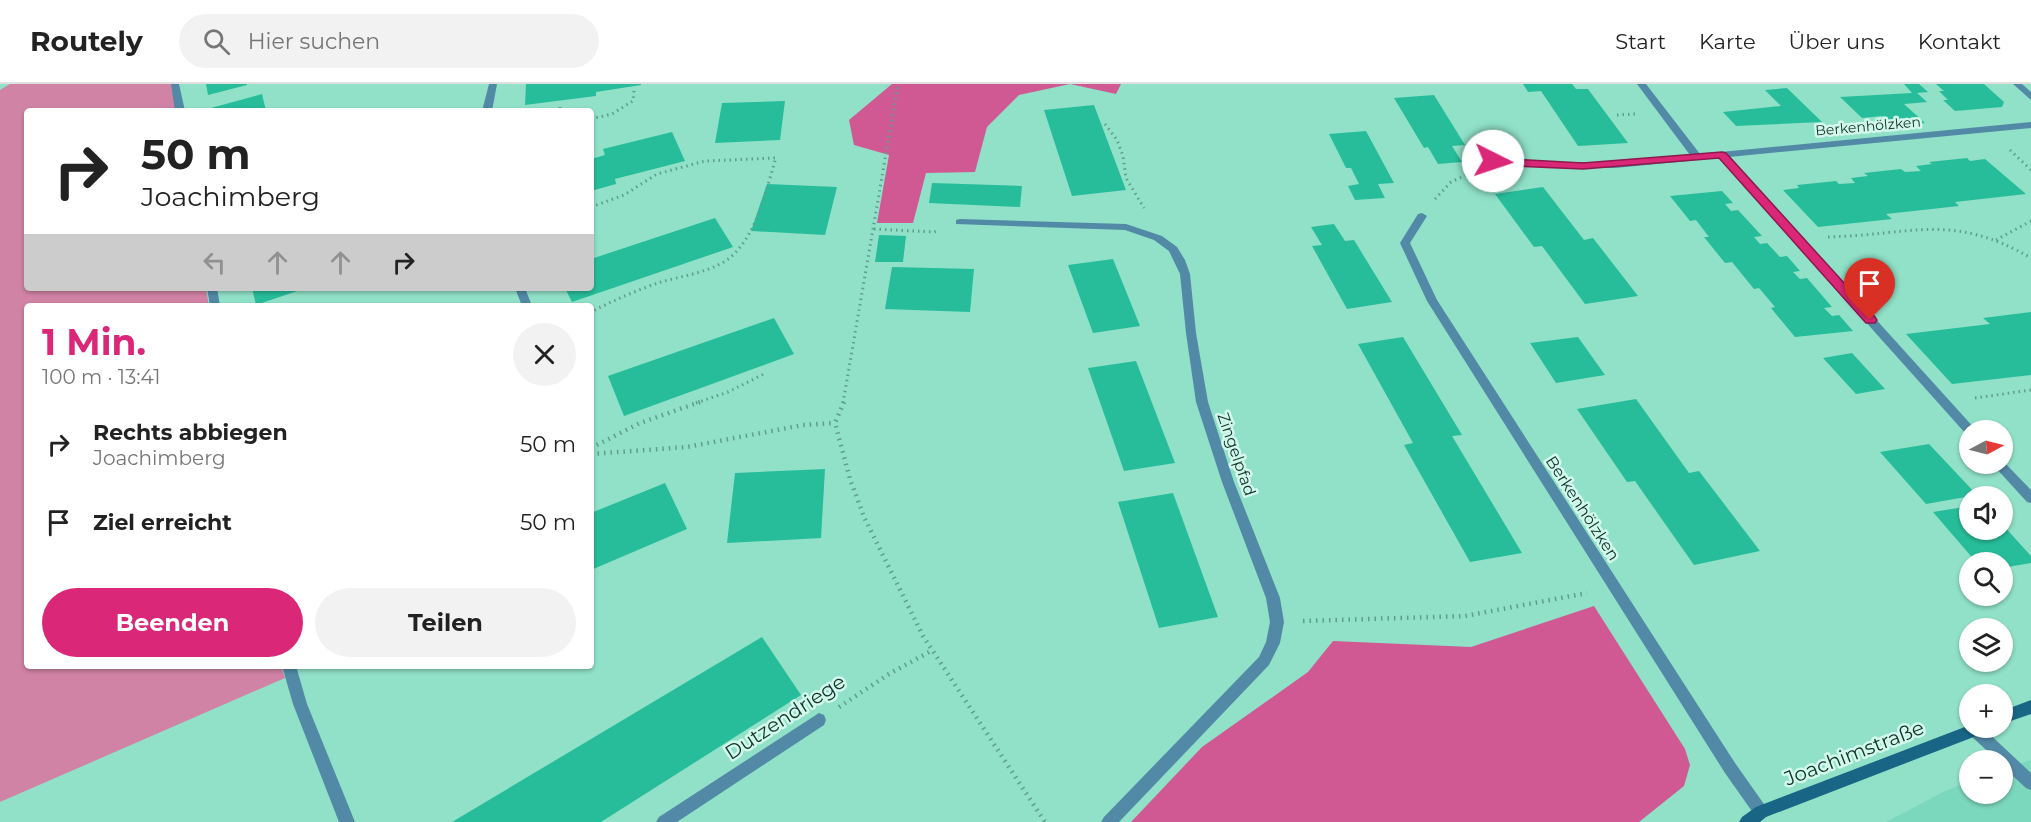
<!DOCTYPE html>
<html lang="de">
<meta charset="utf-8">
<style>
:root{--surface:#fff;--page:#f2f2f2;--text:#222;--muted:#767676;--line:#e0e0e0;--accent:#db2777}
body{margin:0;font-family:Montserrat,sans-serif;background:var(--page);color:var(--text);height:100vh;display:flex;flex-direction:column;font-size:22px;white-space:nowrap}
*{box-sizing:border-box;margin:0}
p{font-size:20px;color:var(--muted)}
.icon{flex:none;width:33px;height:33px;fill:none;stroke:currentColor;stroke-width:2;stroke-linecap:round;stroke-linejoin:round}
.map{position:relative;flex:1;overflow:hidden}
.side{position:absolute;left:24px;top:219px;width:570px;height:366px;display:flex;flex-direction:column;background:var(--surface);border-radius:6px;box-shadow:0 2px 4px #0004}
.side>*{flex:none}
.hud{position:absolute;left:24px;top:24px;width:570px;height:183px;border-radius:6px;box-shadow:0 2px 4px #0004;background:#fff;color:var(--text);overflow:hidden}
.needle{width:39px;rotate:83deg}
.controls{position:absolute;left:1959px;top:336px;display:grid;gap:12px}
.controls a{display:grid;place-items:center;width:54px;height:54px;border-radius:50%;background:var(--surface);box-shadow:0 2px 4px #0004;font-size:30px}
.pin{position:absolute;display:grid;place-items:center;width:51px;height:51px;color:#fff;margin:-62px -26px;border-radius:50% 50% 50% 0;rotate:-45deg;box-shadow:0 0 6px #0007}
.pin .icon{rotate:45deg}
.me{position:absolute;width:66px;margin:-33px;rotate:94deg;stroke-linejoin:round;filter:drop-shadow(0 0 4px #0008)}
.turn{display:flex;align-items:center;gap:21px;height:126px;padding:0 18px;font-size:27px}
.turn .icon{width:78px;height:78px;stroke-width:2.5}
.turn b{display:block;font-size:42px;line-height:51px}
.lanes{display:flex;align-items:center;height:57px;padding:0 18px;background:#0003;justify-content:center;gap:30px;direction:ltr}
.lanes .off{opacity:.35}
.round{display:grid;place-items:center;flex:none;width:63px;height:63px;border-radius:32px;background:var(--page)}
.summary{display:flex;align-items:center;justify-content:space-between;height:102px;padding:0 18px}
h1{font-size:36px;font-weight:700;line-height:45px;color:var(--accent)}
.action{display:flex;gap:12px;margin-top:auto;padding:12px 18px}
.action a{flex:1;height:69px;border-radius:36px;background:var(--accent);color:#fff;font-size:24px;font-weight:700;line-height:69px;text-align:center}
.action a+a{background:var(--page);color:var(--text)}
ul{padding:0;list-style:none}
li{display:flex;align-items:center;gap:18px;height:78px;padding:0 18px}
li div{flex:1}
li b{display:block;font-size:22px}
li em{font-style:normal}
header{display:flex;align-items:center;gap:36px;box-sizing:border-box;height:84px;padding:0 30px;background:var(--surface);border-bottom:2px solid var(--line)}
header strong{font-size:28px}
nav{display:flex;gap:33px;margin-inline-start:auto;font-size:21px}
.search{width:420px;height:54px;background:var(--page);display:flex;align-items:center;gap:15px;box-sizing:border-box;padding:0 21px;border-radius:33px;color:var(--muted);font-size:22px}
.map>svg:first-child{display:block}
</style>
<header>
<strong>Routely</strong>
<div class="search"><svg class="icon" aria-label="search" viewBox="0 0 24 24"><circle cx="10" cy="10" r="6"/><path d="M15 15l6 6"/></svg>Hier suchen</div>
<nav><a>Start</a><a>Karte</a><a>Über uns</a><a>Kontakt</a></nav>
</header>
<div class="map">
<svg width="2031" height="738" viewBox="0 0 2031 738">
<rect width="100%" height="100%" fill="#90e1c8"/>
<path fill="#7cd8bd" d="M2031,676V738H1886L1943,708L1969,697L1970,710H2002L2003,685Z"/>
<path fill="#d183a5" d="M10,0H172L176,27H27V204H206L209,222H27V582H281L285,594L0,718V6Z"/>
<path fill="#d15993" d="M892,0H1121L1116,10L1070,0L1019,11L987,43L975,88L926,89L913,139H877L889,71L854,61L849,36Z
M1594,522L1685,665L1690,681L1684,702L1639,738H1131L1202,663L1308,588L1333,557L1471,563Z"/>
<path fill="#27bd9a" d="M206,0H247V1L208,11Z
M526,0H641V1L596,8V12L525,21Z
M1523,0H1572L1576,5H1588L1628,59L1578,62L1541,7L1528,8Z
M1904,0H1919L1928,8L1917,9L1927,18L1904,20L1925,39L1895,42L1883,32L1862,34L1840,13L1912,9Z
M1936,0H1984L2004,18L2002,23L1955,27L1943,16H1948L1939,7H1944Z
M1787,4L1822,38L1736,42L1723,28L1781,22L1765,6Z
M262,10L266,27H212L211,24Z
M1434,11L1465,61L1452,62L1462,78L1438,80L1428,63L1424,64L1394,14Z
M785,17L780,56L715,59L722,19Z
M1094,21L1126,106L1072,112L1044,26Z
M1366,47L1394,99L1378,100L1385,114L1355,116L1348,102L1359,100L1351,84H1346L1329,50Z
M672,48L685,77L615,95L616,100L591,107V75L605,71L603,65Z
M1967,74L1970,77L1985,75L2026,110L1955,118L1959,122L1886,130L1892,135L1818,143L1783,106L1799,104L1797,101L1836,97L1839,100L1855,99L1851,94L1868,92L1864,89L1901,85L1905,88L1921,87L1916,82L1932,80L1929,78Z
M932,99L1022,102L1020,123L929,119Z
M767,100L837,103L825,151L751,147Z
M1543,103L1584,156L1593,154L1638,212L1585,220L1542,162L1534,163L1495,110Z
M1722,107L1733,119L1725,120L1731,127L1738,126L1762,152L1754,153L1760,160L1767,159L1780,173L1787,172L1800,187L1793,188L1800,195L1807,194L1832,223L1824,224L1832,232L1839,231L1853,247L1795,253L1771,224L1775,223L1759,204L1754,205L1732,178L1725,179L1704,153H1709L1696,136L1690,137L1670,112Z
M715,134L733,163L572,218L565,204H591V175Z
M1334,140L1345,157L1354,156L1392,218L1347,225L1312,162L1322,161L1311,143Z
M879,151L906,152L903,178H875Z
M1113,175L1140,242L1093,249L1068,181Z
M892,183L974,185L970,228L885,225Z
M252,204H306L256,221Z
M2031,228V291L1952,300L1906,250L1990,240L1983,234Z
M774,234L794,270L624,332L608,292Z
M1403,253L1462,351L1452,352L1522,469L1470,478L1404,361L1413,359L1358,260Z
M1578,253L1605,291L1556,299L1530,259Z
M1852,269L1885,305L1856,310L1823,274Z
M1136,277L1175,379L1124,387L1088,284Z
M1636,315L1689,389L1699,387L1760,467L1694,481L1635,397L1627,398L1577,325Z
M1929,360L1977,411L1926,420L1880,368Z
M825,385L821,454L727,459L735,389Z
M665,399L687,445L591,486V429Z
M1173,409L1218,533L1159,544L1118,418Z
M1970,422V446H2002V440L2031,472V479L2002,484V478H1976L1933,428Z
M762,553L801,611L601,738H452Z"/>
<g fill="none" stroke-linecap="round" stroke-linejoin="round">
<path stroke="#5f9e8b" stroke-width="3" stroke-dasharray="1.5 4" stroke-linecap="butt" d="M560,23V27
M1617,31L1635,30
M591,35L612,30L633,17L634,6
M1105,40L1117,56L1123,72L1126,94L1144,124
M2010,66L2031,86
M1435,115L1451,98L1475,87
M591,123L624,111L657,90L705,77L776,74C766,105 759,143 736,168C717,189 681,191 655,200C633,208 612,217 591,228
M874,145L934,148L939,146
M1828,153C1911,151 1952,128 2031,174
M1996,156L2031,137
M1975,314L2031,306
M696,319L728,308L764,290
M843,319L898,0"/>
<path stroke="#5f9e8b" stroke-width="4.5" stroke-dasharray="1.5 5" stroke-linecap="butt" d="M844,318L835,339L850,395L864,433L923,552L1045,738
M591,364L640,339L700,318
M591,370L687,363L803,341L835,339
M1303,537L1465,532L1587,509
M839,623L889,590L931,567"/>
<path fill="#5289a6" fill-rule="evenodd" d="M819,629L824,631L826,636L824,641L677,738H656L659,733Z
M1970,640V644H1983L2031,689V706L2026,704L2002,682V676H1997L1969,650L1967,645Z"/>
<path fill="#5289a6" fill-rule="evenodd" d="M171,0H179L185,27H175Z
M489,0H497L492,27H482Z
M1637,0H1646L1700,70L2031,38V44L1729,73L1976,346H1970V351L1966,350L1719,74L1615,84H1552L1493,80L1488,77L1493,74L1552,78H1615L1690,71Z
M2013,0H2022L2031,8V16Z
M1422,129L1427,132L1410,159L1437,216L1735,679L1766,723L1769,728L1766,733L1761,735L1756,733L1725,689L1427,217L1400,159L1418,130Z
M960,135L1126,140L1162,152L1177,163L1185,176L1190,190L1196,249L1208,318L1234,398L1280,514L1284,538L1280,559L1269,581L1119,738H1101L1104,733L1259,573L1266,558L1270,538L1266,514L1222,398L1196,318L1186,249L1180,190L1169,167L1154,156L1125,146L956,140V136Z
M207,204H217L220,222H210Z
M515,204H525L532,222H522Z
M2002,376L2031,406V419L2027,418L1995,383L1993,380H2002Z
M282,582H296L307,620L355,738H339L293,620Z"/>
<path fill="#186586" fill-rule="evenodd" d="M2031,616V630L2002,640V627Z
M1970,641V644H1986L1984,649L1766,733L1760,738H1739L1742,733L1756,723Z"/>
</g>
<path fill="#db2777" stroke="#8e194d" stroke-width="1.5" d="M1722,68L1726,69L1875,233L1877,236L1875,239H1866L1719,74L1583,85L1493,81L1487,77L1493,74L1583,79Z"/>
<g text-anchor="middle" stroke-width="5" stroke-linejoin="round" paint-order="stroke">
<g font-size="14" fill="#11342a" stroke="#d2f9ec">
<text transform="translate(1868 42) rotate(-5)" y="5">Berkenhölzken</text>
</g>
<g font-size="16" fill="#11342a" stroke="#d2f9ec">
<text transform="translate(1237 370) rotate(71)" y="6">Zingelpfad</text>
<text transform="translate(1583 424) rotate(57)" y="6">Berkenhölzken</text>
</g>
<g font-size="20" fill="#11342a" stroke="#d2f9ec">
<text transform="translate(785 633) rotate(-33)" y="7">Dutzendriege</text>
<text transform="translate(1854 669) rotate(-21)" y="7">Joachimstraße</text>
</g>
</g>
</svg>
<div class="controls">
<a><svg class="needle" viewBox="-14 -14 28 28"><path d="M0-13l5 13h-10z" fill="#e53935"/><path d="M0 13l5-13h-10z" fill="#767676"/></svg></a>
<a><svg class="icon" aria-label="sound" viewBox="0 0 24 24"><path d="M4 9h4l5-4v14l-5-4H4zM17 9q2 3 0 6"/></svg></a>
<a><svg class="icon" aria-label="search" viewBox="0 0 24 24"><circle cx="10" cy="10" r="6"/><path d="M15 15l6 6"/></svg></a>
<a><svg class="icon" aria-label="layers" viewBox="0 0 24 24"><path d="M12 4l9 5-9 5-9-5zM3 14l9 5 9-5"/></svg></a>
<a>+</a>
<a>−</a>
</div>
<div class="pin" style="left:1870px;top:236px;background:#d93025"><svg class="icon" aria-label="arrive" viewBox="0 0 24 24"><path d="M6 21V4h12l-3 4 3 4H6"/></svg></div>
<svg class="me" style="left:1493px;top:77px" viewBox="-20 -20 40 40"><circle r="19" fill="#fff"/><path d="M0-13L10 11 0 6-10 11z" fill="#db2777"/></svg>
<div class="hud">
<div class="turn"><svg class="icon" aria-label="right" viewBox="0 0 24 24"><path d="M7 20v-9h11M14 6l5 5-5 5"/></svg><div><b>50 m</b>Joachimberg</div></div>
<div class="lanes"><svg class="icon off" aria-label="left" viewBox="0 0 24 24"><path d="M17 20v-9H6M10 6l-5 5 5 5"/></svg><svg class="icon off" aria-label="ahead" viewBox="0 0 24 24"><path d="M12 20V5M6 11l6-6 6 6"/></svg><svg class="icon off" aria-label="ahead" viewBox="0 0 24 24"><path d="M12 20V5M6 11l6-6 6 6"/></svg><svg class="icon" aria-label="right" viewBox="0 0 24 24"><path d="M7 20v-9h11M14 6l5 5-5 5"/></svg></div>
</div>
<section class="side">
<div class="summary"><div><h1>1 Min.</h1><p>100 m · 13:41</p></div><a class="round"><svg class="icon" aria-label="close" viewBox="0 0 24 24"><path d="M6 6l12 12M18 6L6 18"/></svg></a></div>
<ul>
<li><svg class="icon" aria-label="right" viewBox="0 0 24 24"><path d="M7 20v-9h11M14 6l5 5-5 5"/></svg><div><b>Rechts abbiegen</b><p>Joachimberg</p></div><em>50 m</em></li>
<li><svg class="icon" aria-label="arrive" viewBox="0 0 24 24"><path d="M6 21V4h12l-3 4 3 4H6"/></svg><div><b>Ziel erreicht</b></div><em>50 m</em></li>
</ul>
<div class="action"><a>Beenden</a><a>Teilen</a></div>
</section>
</div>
